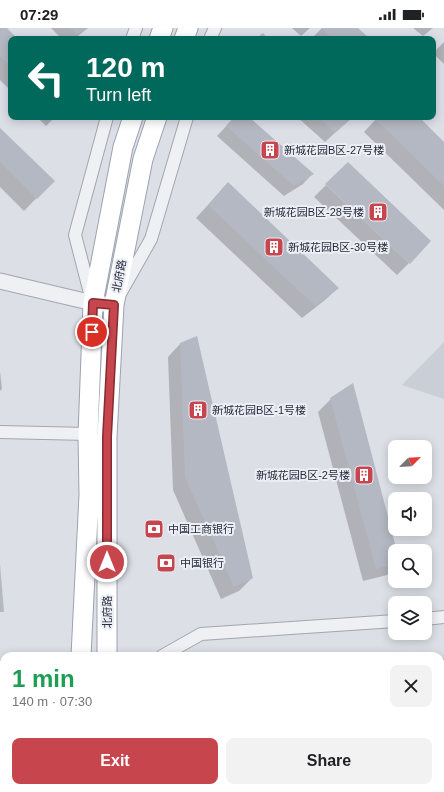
<!DOCTYPE html>
<meta charset="utf-8">
<style>
:root{--surface:#fff;--page:#f2f2f2;--text:#202124;--muted:#757577;--accent:#c7454c}
body{margin:0;font-family:Arial,"Noto Sans SC",sans-serif;background:var(--page);color:var(--text);height:100vh;display:flex;flex-direction:column;font-size:15px;white-space:nowrap}
*{box-sizing:border-box;margin:0}
p{font-size:13px;color:var(--muted)}
.icon{flex:none;width:22px;height:22px;fill:none;stroke:currentColor;stroke-width:2;stroke-linecap:round;stroke-linejoin:round}
.map{position:relative;flex:1;overflow:hidden}
.details{position:absolute;left:0px;top:624px;width:444px;height:140px;display:flex;flex-direction:column;background:var(--surface);border-radius:12px 12px 0 0;box-shadow:0 2px 10px #0003}
.details>*{flex:none}
.guide{position:absolute;left:8px;top:8px;width:428px;height:84px;border-radius:8px;box-shadow:0 2px 10px #0003;background:#00695c;color:#fff;overflow:hidden}
.needle{width:26px;rotate:66deg}
.tools{position:absolute;left:388px;top:412px;display:grid;gap:8px}
.tools a{display:grid;place-items:center;width:44px;height:44px;border-radius:8px;background:var(--surface);box-shadow:0 2px 10px #0003;font-size:20px}
.pin{position:absolute;display:grid;place-items:center;width:34px;height:34px;color:#fff;margin:-17px;border:2px solid #fff;border-radius:50%;box-shadow:0 1px 4px #0007}
.me{position:absolute;width:44px;margin:-22px;rotate:0deg;stroke-linejoin:round;filter:drop-shadow(0 0 3px #0008)}
.turn{display:flex;align-items:center;gap:14px;height:84px;padding:0 12px;font-size:18px}
.turn .icon{width:52px;height:52px;stroke-width:2.5}
.turn b{display:block;font-size:28px;line-height:34px}
.round{display:grid;place-items:center;flex:none;width:42px;height:42px;border-radius:8px;background:var(--page)}
.headline{display:flex;align-items:center;justify-content:space-between;height:68px;padding:0 12px}
h1{font-size:24px;font-weight:700;line-height:30px;color:#1e9e55}
.cta{display:flex;gap:8px;margin-top:auto;padding:8px 12px}
.cta a{flex:1;height:46px;border-radius:8px;background:var(--accent);color:#fff;font-size:16px;font-weight:700;line-height:46px;text-align:center}
.cta a+a{background:var(--page);color:var(--text)}
.status{display:flex;justify-content:space-between;align-items:center;height:28px;padding:0 20px;background:var(--surface);direction:ltr}
.status svg{height:11px;fill:currentColor}
.map>svg:first-child{display:block}
</style>
<div class="status"><b>07:29</b><svg viewBox="0 0 49 12"><path d="M0 12V9h3v3zM5 12V6h3v6zM10 12V3h3v9zM15 12V0h3v12zM26 1h20v11H26zM47 4h2v5h-2z"/></svg></div>
<div class="map">
<svg width="444" height="764" viewBox="0 0 444 764">
<rect width="100%" height="100%" fill="#dcdfe6"/>
<path fill="#caced7" d="M444,314V371L402,357Z"/>
<path fill="#c0cfbe" d="M0,723H4V760H48L49,764H0Z"/>
<path fill="#0003" d="M0,0H5L16,11H11V63L0,52Z
M51,0H88L74,11H62Z
M292,0H310L301,8Z
M322,0H357L368,11L312,10Z
M413,0H433L423,8Z
M444,14V36L433,25Z
M37,89H55L46,98Z
M235,89H247L312,146L303,156L284,168L217,108Z
M297,89H351V90L325,114Z
M378,89H417L444,115V182L364,104Z
M0,101L53,153L24,183L0,159Z
M228,155L338,260L325,272L302,290L196,190Z
M326,157L409,235L397,247L314,169Z
M180,316L252,550L239,563L221,571L173,462L168,329Z
M0,343L2,361L0,363Z
M331,371L396,523L395,539L387,547L363,553L318,384Z
M172,760H212L211,764H171Z"/>
<path fill="#b4b8c2" d="M0,0H7L18,11H11V39L0,28Z
M70,0H87L77,7Z
M321,0H358L370,11H333Z
M263,5L268,11H255Z
M234,89H249L314,146L294,158L226,98Z
M318,89H353L335,105Z
M377,89H419L444,114V158L375,91Z
M0,100L55,153L37,171L0,134Z
M348,134L431,213L410,236L325,156Z
M228,154L339,260L315,278L208,177Z
M197,308L253,550L234,559L185,449L180,315Z
M353,355L397,523H395V536L376,541L330,370Z
M0,536L4,584H0Z
M180,760H213L212,764H180Z"/>
<g fill="none" stroke-linecap="round" stroke-linejoin="round">
<g stroke="#a2a6af" stroke-width="14">
<path id="minor" d="M132,11L136,0
M210,11L215,0
M121,264L151,211L187,89
M91,269L75,207L107,89
M0,404L88,406
M425,591L444,589
M162,628L201,606L395,593
M440,722H444"/>
</g>
<g stroke="#a2a6af" stroke-width="17">
<path id="tertiary" d="M0,253L93,275L114,277"/>
</g>
<g stroke="#9ca2b1" stroke-width="21">
<path id="primary" d="M159,11L163,0
M184,11L188,0
M81,628L89,467L88,406L93,275L123,119L133,89
M107,628V409L114,277L143,131L157,89
M440,641H444
M0,665L4,664
M440,665L444,664
M0,687H4"/>
</g>
<use href="#minor" stroke="#eff0f4" stroke-width="12"/>
<use href="#tertiary" stroke="#eff0f4" stroke-width="15"/>
<path stroke="#fff" stroke-width="17" d="M73,760V764
M105,764V760"/>
<use href="#primary" stroke="#fff" stroke-width="19"/>
</g>
<g fill="none" stroke-linecap="round" stroke-linejoin="round">
<g stroke="#812d31" stroke-width="10">
<path id="route" d="M92,304L93,275L114,277L107,409V534"/>
</g>
<use href="#route" stroke="#c7454c" stroke-width="7"/>
</g>
<defs>
<g id="building-square" transform="scale(1)"><rect x="-9" y="-9" width="18" height="18" rx="4" fill="#c7454c" stroke="#ebeef4"/><path d="M-4-6H4V6H1V3H-1V6H-4ZM-2.5-4.3h1.7v1.8h-1.7ZM.8-4.3h1.7v1.8H.8ZM-2.5-1h1.7V.8h-1.7ZM.8-1h1.7V.8H.8Z" fill="#fff"/></g>
<g id="bank-square" transform="scale(1)"><rect x="-9" y="-9" width="18" height="18" rx="4" fill="#c7454c" stroke="#ebeef4"/><path d="M-6-4H6V4H-6ZM0-2.3a2.3 2.3 0 1 0 0 4.6a2.3 2.3 0 1 0 0-4.6Z" fill="#fff"/></g>
</defs>
<g fill-rule="evenodd">
<use href="#building-square" x="270" y="122"/>
<use href="#building-square" x="378" y="184"/>
<use href="#building-square" x="274" y="219"/>
<use href="#building-square" x="198" y="382"/>
<use href="#building-square" x="364" y="447"/>
<use href="#bank-square" x="154" y="501"/>
<use href="#bank-square" x="166" y="535"/>
</g>
<g text-anchor="middle" stroke-width="4" stroke-linejoin="round" paint-order="stroke">
<g font-size="11" fill="#272c3b" stroke="#ebeef4" text-anchor="start">
<text x="284" y="126">新城花园B区-27号楼</text>
<text x="364" y="188" text-anchor="end">新城花园B区-28号楼</text>
<text x="288" y="223">新城花园B区-30号楼</text>
<text x="212" y="386">新城花园B区-1号楼</text>
<text x="350" y="451" text-anchor="end">新城花园B区-2号楼</text>
<text x="168" y="505">中国工商银行</text>
<text x="180" y="539">中国银行</text>
</g>
<g font-size="11" fill="#272c3b" stroke="#ebeef4">
<text transform="translate(119 248) rotate(-79)" y="4">北府路</text>
<text transform="translate(107 584) rotate(-90)" y="4">北府路</text>
</g>
</g>
</svg>
<div class="tools">
<a><svg class="needle" viewBox="-14 -14 28 28"><path d="M0-13l5 13h-10z" fill="#e53935"/><path d="M0 13l5-13h-10z" fill="#757577"/></svg></a>
<a><svg class="icon" aria-label="sound" viewBox="0 0 24 24"><path d="M4 9h4l5-4v14l-5-4H4zM17 9q2 3 0 6"/></svg></a>
<a><svg class="icon" aria-label="search" viewBox="0 0 24 24"><circle cx="10" cy="10" r="6"/><path d="M15 15l6 6"/></svg></a>
<a><svg class="icon" aria-label="layers" viewBox="0 0 24 24"><path d="M12 4l9 5-9 5-9-5zM3 14l9 5 9-5"/></svg></a>
</div>
<div class="pin" style="left:92px;top:304px;background:#d93025"><svg class="icon" aria-label="arrive" viewBox="0 0 24 24"><path d="M6 21V4h12l-3 4 3 4H6"/></svg></div>
<svg class="me" style="left:107px;top:534px" viewBox="-20 -20 40 40"><circle r="17" fill="#c7454c" stroke="#fff" stroke-width="3"/><path d="M0-11L8 9 0 5-8 9z" fill="#fff"/></svg>
<div class="guide">
<div class="turn"><svg class="icon" aria-label="left" viewBox="0 0 24 24"><path d="M17 20v-9H6M10 6l-5 5 5 5"/></svg><div><b>120 m</b>Turn left</div></div>
</div>
<section class="details">
<div class="headline"><div><h1>1 min</h1><p>140 m · 07:30</p></div><a class="round"><svg class="icon" aria-label="close" viewBox="0 0 24 24"><path d="M6 6l12 12M18 6L6 18"/></svg></a></div>
<div class="cta"><a>Exit</a><a>Share</a></div>
</section>
</div>
